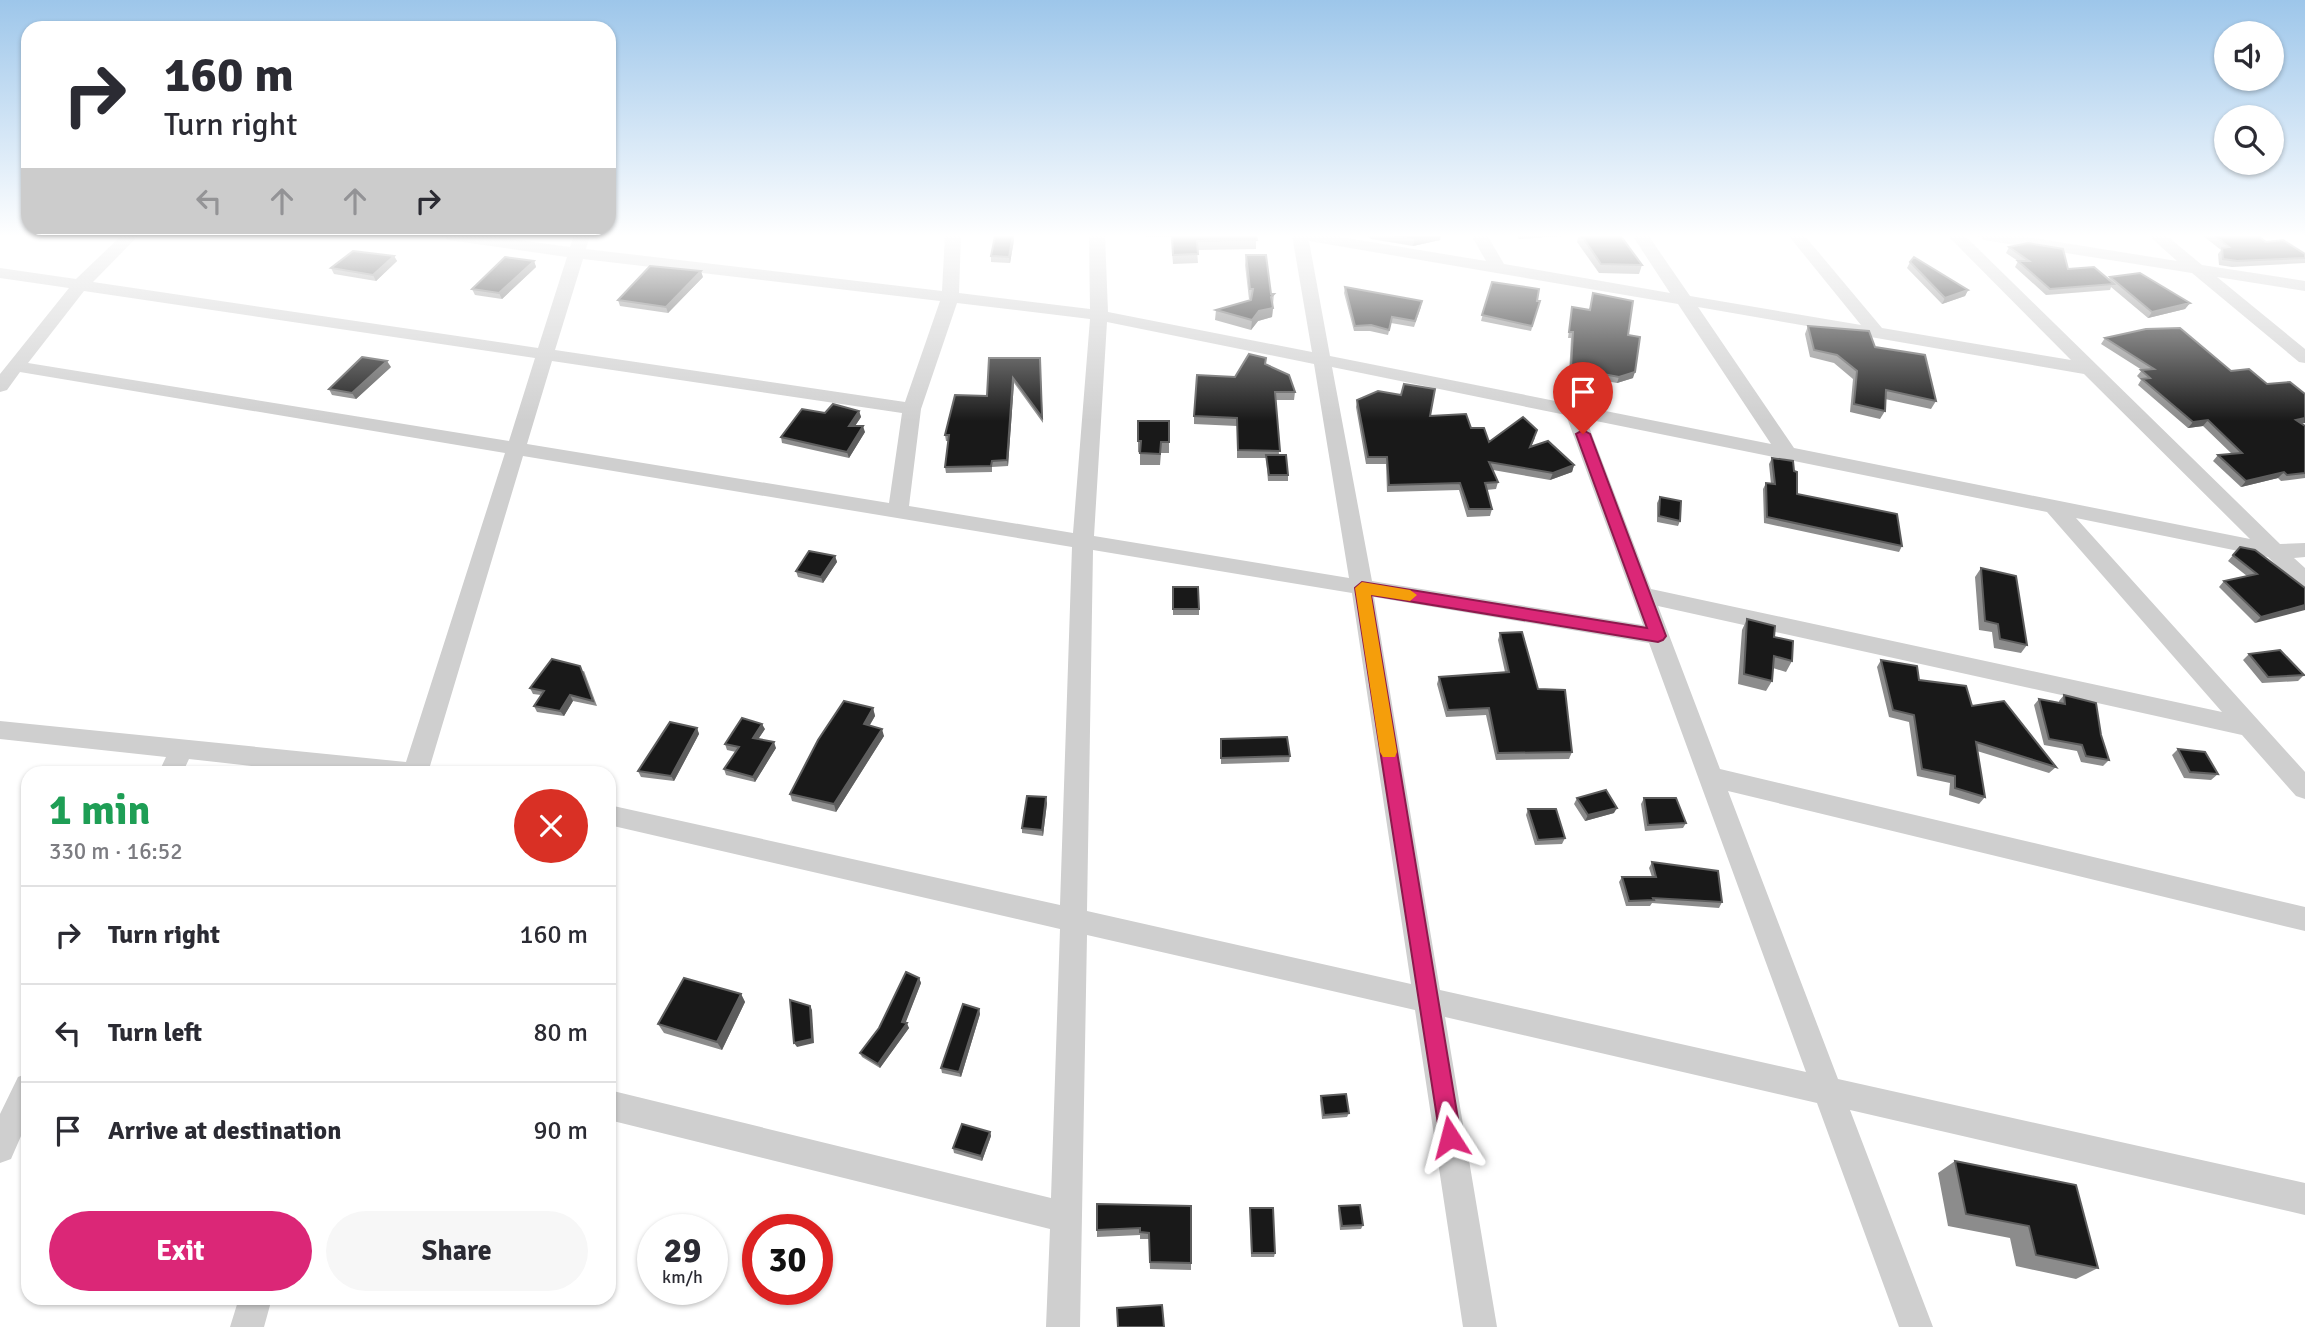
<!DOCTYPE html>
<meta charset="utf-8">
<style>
:root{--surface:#fff;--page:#f7f7f7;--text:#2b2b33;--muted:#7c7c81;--line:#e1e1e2;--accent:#db2777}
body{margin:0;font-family:Signika,sans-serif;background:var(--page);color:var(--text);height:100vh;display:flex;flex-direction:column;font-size:26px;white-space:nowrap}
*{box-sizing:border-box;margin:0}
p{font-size:23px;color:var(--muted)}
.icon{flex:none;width:38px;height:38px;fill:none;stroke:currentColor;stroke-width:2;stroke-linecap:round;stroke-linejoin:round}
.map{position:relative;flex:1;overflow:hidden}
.sheet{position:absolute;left:21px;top:766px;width:595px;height:539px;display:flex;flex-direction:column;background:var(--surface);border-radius:21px;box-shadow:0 2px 5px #0004}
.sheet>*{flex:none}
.banner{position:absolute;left:21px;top:21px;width:595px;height:214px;border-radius:21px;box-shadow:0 2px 5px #0004;background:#fff;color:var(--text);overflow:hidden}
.controls{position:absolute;left:2214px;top:21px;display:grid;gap:14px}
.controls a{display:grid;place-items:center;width:70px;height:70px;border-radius:50%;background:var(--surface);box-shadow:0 2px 5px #0004;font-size:35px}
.speed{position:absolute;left:637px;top:1214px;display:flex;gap:14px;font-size:35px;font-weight:700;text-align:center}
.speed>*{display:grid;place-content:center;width:91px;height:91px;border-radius:50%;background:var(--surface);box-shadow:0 2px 5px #0004;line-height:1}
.speed small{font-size:18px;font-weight:400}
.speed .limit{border:10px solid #d22;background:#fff;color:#111}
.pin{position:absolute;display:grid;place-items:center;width:60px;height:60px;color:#fff;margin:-72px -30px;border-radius:50% 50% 50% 0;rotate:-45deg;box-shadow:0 0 7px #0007}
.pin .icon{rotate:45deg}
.me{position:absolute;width:77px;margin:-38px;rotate:351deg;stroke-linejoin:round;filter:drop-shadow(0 0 5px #0008)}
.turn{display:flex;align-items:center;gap:24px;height:147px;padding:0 28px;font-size:32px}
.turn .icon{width:91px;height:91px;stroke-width:2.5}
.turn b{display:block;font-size:49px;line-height:60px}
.lanes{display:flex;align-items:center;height:66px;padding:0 28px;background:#0003;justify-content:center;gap:35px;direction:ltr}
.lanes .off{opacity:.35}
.round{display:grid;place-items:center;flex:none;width:74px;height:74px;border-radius:37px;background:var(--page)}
.overview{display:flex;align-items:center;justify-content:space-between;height:119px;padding:0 28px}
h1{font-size:42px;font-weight:800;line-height:52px;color:#1e9e55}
.primary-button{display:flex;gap:14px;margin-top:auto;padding:14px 28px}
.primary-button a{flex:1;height:80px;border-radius:42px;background:var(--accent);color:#fff;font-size:28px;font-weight:800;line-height:80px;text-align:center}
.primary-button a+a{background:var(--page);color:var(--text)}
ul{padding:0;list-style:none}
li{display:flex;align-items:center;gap:21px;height:98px;padding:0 28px;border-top:2px solid var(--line)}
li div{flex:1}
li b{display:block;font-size:26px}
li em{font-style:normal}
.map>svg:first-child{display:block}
</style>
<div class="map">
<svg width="2305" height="1327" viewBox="0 0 2305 1327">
<rect width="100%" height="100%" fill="#fff"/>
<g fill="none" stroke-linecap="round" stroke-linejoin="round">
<path fill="#cfcfcf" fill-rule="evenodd" d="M122,235H139L93,282L538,348L567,257L448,240L440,235H482L570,247L574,235H590L586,249L942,291L945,235H961L959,293L1090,309L1089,235H1105L1108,312L1312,352L1292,235H1329L1486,261L1471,235H1487L1504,264L1670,293L1632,235H1648L1690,296L1861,325L1788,235H1804L1882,328L2071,360L1947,235H1964L2280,544L2305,543V557L2294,558L2305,568V589L2297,586L2268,557L2076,518L2305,772V799L2296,796L2242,735L1658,606L1720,769L2305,907V931L1728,791L1838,1079L2305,1183V1215L1850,1110L1933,1327H1899L1817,1103L1445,1017L1497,1327H1463L1415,1010L1087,935L1080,1327H1046L1050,1229L609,1120V1090L1051,1198L1060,929L609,825V805L1060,905L1072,547L523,456L430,766L435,774H324L189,759L182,774H158L166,757L0,739V721L406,762L505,453L20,372L7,390L0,392V374L69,288L0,278V268L76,279ZM1309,241L1678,304L1771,444L1330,356ZM583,259L940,301L905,402L555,350ZM84,291L535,358L509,441L28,363ZM957,303L1090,319L1073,533L909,506L921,409ZM1698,307L2084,374L2250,539L1794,448ZM1107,322L1314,364L1349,578L1094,536ZM552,361L902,413L889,503L527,444ZM1332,367L1566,415L1643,625L1372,581ZM1586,419L2047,512L2222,712L1651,589ZM1093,550L1352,593L1411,984L1087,911ZM1374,597L1649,643L1806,1072L1440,990Z
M1976,235H2014L2177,261L2148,235H2166L2202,265L2305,281V291L2217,277L2305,349V363L2299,362L2192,273L1984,240Z
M28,1073V1120L11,1159L0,1163V1114L18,1077Z
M239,1298H272L264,1327H230Z"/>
</g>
<path fill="#8c8c8c" d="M1014,235V240L1010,263L991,262V256Z
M1146,235H1256V249L1197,250L1198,263L1173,264L1171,237H1146Z
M1367,235H1441L1440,240L1413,246L1371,239Z
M1517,235H1577L1519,239Z
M1579,235H1620L1642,265L1639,274L1599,273L1577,242Z
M2202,235H2257L2266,242L2305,254V263L2232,267L2219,265L2218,254L2221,250Z
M2009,247L2068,269L2109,279L2110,277L2190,303L2185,309L2148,318L2111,287L2110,290L2046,295L2015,267L2018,261L2006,253Z
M1246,255L1271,294H1274L1272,317L1258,321L1251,330L1215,320L1216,310L1251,300V299H1249L1245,265Z
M394,256L397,261L376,281L334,274L331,268Z
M534,261L536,267L502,299L475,295L472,289Z
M1910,262L1968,290L1965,296L1942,304L1907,268Z
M703,277L668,313L620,306L618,300Z
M1492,282L1540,301L1531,331L1481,321Z
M1345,287L1421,307L1414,327L1391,323L1388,335L1370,331H1354L1344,293Z
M1593,293L1628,335L1633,378L1617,383L1569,374L1571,338H1568L1572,307L1590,310Z
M1808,326L1875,347L1936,401L1931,409L1885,399V411L1880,419L1850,412L1853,379L1834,363L1810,357L1805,334Z
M2105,338L2231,371L2305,426V478L2281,481L2278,478L2241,487L2213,461L2218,455L2232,454L2203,426L2188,428L2138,385L2141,380L2137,376L2142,370L2101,344Z
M1040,358L1043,423L1014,383L1008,466L992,467V472L946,473L945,467L948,441H946L945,435L987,396Z
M1265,364L1295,392L1294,400H1276L1279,455L1288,475V481H1268L1266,458H1237V426L1194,424V416L1235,377Z
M391,367L356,399L332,395L329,389Z
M1357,400L1430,416L1471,428L1489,442L1535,438L1531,447L1574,465L1572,472L1550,480L1493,470L1498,482L1496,489L1486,490L1492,509L1490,516L1467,517L1459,490L1387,492L1386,464H1366L1356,407Z
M859,411L861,417L855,426L865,432L849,458L782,443L781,437L825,413Z
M1138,421H1169V453H1161L1160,465H1140V453L1138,452Z
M1772,458L1794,471L1797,494L1902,546L1899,552L1764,523L1763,489L1766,483L1771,484L1769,464Z
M1660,497L1680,521L1678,526L1657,522V503Z
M2240,547L2305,588L2255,623L2219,587L2224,581L2247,576L2228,561Z
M835,556L837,562L823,583L798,577L796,571Z
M1981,568L2027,645L2021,653L1994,648L1992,632L1979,630L1975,577Z
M1173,587L1199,609V615H1173Z
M1747,619L1774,637L1792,661L1786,672L1773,668L1772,681L1766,691L1738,684L1742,630Z
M1500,633L1538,689L1572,752L1569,759L1496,760L1486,715L1446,717L1437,684L1439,677L1505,672L1498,640Z
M2249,654L2304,675L2298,681L2262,683L2243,660Z
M1881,660L1919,680L1972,706L2056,767L2049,773L1977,751L1985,797L1979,804L1949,795L1950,783L1917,776L1909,722L1889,717L1877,667Z
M584,671L597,706L573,701L564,716L537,712L534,706L541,695L533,694L530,688Z
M2064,695L2101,735L2109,760L2103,766L2081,762L2077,751L2044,745L2034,705L2039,699L2059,703V701Z
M873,708L875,716L870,725L884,736L836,812L792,801L790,794Z
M697,728L699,734L674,781L641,777L638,771Z
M765,729L758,739L776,748L755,782L726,775L724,769L736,752L727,750L725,744Z
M1221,739L1290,756L1289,762L1221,764Z
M2178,749L2218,774L2211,780L2184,778L2172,755Z
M1577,798L1614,813L1585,821L1574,804Z
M1644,798L1686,823L1683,828L1645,831L1641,804Z
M1047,803L1043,836L1022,833V828Z
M1528,809L1565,838L1562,844L1535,845L1526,815Z
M1652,862L1722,902L1719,908L1652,903L1650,906H1626L1619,882L1622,877H1652L1649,868Z
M919,978L921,983L905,1023L909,1028L880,1068L862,1057L860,1053Z
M741,994L745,1002L722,1050L664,1033L658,1024Z
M979,1009L980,1014L961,1077L942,1073L941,1068Z
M1321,1096L1349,1113L1347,1117L1322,1119L1320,1100Z
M990,1132L991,1136L982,1161L954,1153L953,1148Z
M1955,1161L2098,1268L2076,1279L2016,1266L2010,1238L1948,1226L1938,1173Z
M1191,1206V1270L1150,1269L1149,1239H1140V1235L1097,1237V1230Z
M1339,1206L1363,1225L1361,1229L1340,1230L1338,1210Z
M1250,1208L1275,1253L1274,1257H1251Z"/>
<path fill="#5e5e5e" d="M1014,235V240L1010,263L1009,257Z
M1430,235H1441L1440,240L1413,246L1415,238Z
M394,256L397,261L376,281L373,275Z
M534,261L536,267L502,299L499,293Z
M701,271L703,277L668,313L666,307Z
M1968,290L1965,296L1942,304L1945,298Z
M2190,303L2185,309L2148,318L2152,312Z
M1273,308L1272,317L1258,321L1251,330L1252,320L1259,311Z
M387,361L391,367L356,399L352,393Z
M1635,372L1633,378L1617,383L1619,377Z
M1013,378L1014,383L1008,466L1007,460Z
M859,411L861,417L851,432L849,426Z
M2305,418V423L2291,426L2296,420Z
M2208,420L2203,426L2188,428L2193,422Z
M863,426L865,432L849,458L847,452Z
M1574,465L1572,472L1550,480L1553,473Z
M2284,472L2278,478L2241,487L2246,481Z
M835,556L837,562L823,583L821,577Z
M2305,605V610L2255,623L2261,617Z
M570,695L573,701L564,716L560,711Z
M873,708L875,716L866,731L864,724Z
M762,724L765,729L755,744L753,738Z
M697,728L699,734L674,781L671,776Z
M882,729L884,736L836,812L834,804Z
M774,742L776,748L755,782L753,777Z
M1046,797L1047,803L1043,836L1042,830Z
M1617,808L1614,813L1585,821L1588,815Z
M919,978L921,983L904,1027L902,1022Z
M741,994L745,1002L722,1050L717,1042Z
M810,1006L812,1010L814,1043L797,1047L794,1043Z
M979,1009L980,1014L961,1077L959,1072Z
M907,1023L909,1028L880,1068L878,1064Z
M990,1132L991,1136L982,1161L981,1156Z"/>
<path fill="#191919" stroke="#5e5e5e" stroke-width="2" d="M1005,235H1013L1009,257L991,256L995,236Z
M1172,235H1256L1257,240L1197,241L1198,254L1173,255Z
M1393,235H1430L1415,238Z
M1581,235H1620L1642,265L1601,264Z
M2214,235H2257L2266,242L2283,240L2305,254V258L2237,261L2223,259L2222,248L2229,247Z
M2028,243L2063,249L2068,269L2094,267L2114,284L2050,289L2018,261H2029L2009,247Z
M353,251L394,256L373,275L331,268Z
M1246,255H1266L1271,294H1274L1271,297L1273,308L1259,311L1252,320L1216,310L1251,300L1253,289H1250Z
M505,257L534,261L499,293L472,289Z
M1914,257L1968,290L1945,298L1910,262Z
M650,266L701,271L666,307L618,300Z
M2140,273L2190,303L2152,312L2110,277Z
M1492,282L1539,289L1537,301H1540L1532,326L1482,315Z
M1345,287L1422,301L1415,321L1392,317L1389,330L1371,325L1355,326Z
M1593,293L1633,301L1628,335L1640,337L1635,372L1619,377L1571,368L1573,332H1569L1572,307L1590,310Z
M1808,326L1869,331L1875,347L1925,355L1936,401L1886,390L1885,411L1854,404L1857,371L1837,355L1814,350Z
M2180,328L2231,371L2249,369L2267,384L2290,382L2305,394V418L2296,420L2305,426V473L2287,475L2284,472L2246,481L2218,455L2242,453L2208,420L2193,422L2142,379L2150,378L2141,370L2154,369L2105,338L2146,329Z
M1249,354L1266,358L1265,364L1289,375L1295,392H1275L1280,451L1238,450L1237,418L1194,416L1197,375L1235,377Z
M362,357L387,361L352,393L329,389Z
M989,358H1040L1042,417L1013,378L1007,460L992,461L991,466L945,467L949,435H945L955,395L987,396Z
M1404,384L1435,389L1430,416L1466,414L1471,428H1484L1489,442L1523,417L1537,430L1530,447L1548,441L1574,465L1553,473L1489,462L1498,482L1485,483L1492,509H1469L1460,483L1389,485L1387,457H1368L1357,400L1378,391L1401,395Z
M833,404L859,411L849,426H863L847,452L781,437L802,409L825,413Z
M1138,421H1169V442H1161L1160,454L1140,453L1141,441H1138Z
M1266,455H1286L1288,475H1269Z
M1772,458L1793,461L1794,471L1797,472V494L1897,514L1902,546L1767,517L1766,483L1775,484Z
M1660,497L1681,501L1680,521L1659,516Z
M2240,547L2255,550L2305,588V605L2261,617L2224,581L2257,574L2233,555Z
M809,551L835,556L821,577L796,571Z
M1981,568L2016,576L2027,645L2000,639L1998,624L1985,621Z
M1173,587H1198L1199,609H1173Z
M1747,619L1775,626L1774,637L1793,641L1792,661L1774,656L1772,681L1744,674Z
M1522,632L1538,689L1565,690L1572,752L1498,753L1489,708L1448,710L1439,677L1509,672L1500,633Z
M2280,650L2304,675L2268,677L2249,654Z
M552,659L580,666L593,701L570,695L560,711L534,706L544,691L530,688Z
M1881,660L1917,666L1919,680L1966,686L1972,706L2004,701L2056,767L1976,742L1985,797L1955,788V776L1922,769L1914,715L1893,710Z
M2064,695L2096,703L2101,735L2109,760L2086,756L2082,745L2049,739L2039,699L2065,704Z
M844,701L873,708L864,724L882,729L834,804L790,794L818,740Z
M742,718L762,724L753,738L774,742L753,777L724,769L739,747L725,744Z
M670,722L697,728L671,776L638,771Z
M1287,737L1290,756L1221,758V739Z
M2178,749L2205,752L2218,774L2190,772Z
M217,770L260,774H215Z
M1606,790L1617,808L1588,815L1577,798Z
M1027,796L1046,797L1042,830L1022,828Z
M1644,798H1676L1686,823L1648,825Z
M1528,809H1556L1565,838L1538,840Z
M1652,862L1718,871L1722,902L1653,898L1654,900L1629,901L1622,877H1656Z
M906,972L919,978L902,1022L907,1023L878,1064L860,1053L879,1028Z
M684,978L741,994L717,1042L658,1024Z
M790,1000L810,1006L812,1039L794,1043Z
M963,1004L979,1009L959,1072L941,1068Z
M1346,1094L1349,1113L1324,1115L1321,1096Z
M962,1124L990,1132L981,1156L953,1148Z
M1955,1161L2076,1185L2098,1268L2036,1255L2029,1226L1966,1214Z
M1097,1204L1191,1206V1263L1150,1262L1149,1233L1140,1232V1228L1097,1230Z
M1360,1205L1363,1225L1342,1226L1339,1206Z
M1250,1208H1273L1275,1253H1252Z
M1162,1305L1164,1327H1118L1117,1308Z"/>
<linearGradient id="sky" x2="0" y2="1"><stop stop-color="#9dc6ea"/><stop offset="0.56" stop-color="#fff"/><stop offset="1" stop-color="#fff" stop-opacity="0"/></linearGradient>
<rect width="2305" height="421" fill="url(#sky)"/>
<path fill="#db2777" stroke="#8e194d" stroke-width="2" d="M1583,430L1590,434L1666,636L1663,640L1658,642L1371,595L1461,1137L1458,1144L1450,1148L1443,1144L1440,1137L1355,588L1362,582L1647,628L1576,434Z"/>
<path fill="#f59e0b" d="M1362,582L1410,590L1417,595L1410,601L1371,595L1397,752L1395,757H1383L1380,752L1355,588Z"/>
</svg>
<div class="controls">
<a><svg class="icon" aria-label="sound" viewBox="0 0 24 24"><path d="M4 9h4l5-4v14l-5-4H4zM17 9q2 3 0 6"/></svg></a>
<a><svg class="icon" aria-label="search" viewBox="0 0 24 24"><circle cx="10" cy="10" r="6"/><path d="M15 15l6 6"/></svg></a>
</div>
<div class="speed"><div>29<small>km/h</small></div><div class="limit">30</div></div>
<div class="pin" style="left:1583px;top:434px;background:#d93025"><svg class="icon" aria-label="arrive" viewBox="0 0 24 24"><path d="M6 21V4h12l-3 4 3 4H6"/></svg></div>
<svg class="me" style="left:1450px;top:1137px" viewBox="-20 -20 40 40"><path d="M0-17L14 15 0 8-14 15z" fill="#db2777" stroke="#fff" stroke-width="4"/></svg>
<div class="banner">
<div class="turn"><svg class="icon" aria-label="right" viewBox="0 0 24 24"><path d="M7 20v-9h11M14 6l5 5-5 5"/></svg><div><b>160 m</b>Turn right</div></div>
<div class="lanes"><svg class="icon off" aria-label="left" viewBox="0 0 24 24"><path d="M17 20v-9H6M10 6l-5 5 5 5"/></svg><svg class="icon off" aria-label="ahead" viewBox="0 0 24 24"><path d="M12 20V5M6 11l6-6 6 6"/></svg><svg class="icon off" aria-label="ahead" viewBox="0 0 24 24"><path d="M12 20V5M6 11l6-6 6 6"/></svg><svg class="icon" aria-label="right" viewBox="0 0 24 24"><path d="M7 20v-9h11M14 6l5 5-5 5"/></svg></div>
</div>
<section class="sheet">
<div class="overview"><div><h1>1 min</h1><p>330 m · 16:52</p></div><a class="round" style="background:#d93025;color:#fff"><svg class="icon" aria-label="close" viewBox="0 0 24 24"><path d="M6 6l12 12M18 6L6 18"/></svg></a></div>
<ul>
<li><svg class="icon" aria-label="right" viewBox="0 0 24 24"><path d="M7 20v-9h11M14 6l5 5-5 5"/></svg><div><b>Turn right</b></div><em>160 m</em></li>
<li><svg class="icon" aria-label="left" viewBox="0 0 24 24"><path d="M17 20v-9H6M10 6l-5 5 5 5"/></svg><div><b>Turn left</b></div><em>80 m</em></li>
<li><svg class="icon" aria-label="arrive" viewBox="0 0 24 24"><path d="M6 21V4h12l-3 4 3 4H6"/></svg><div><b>Arrive at destination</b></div><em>90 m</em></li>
</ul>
<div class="primary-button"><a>Exit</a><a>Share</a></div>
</section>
</div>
